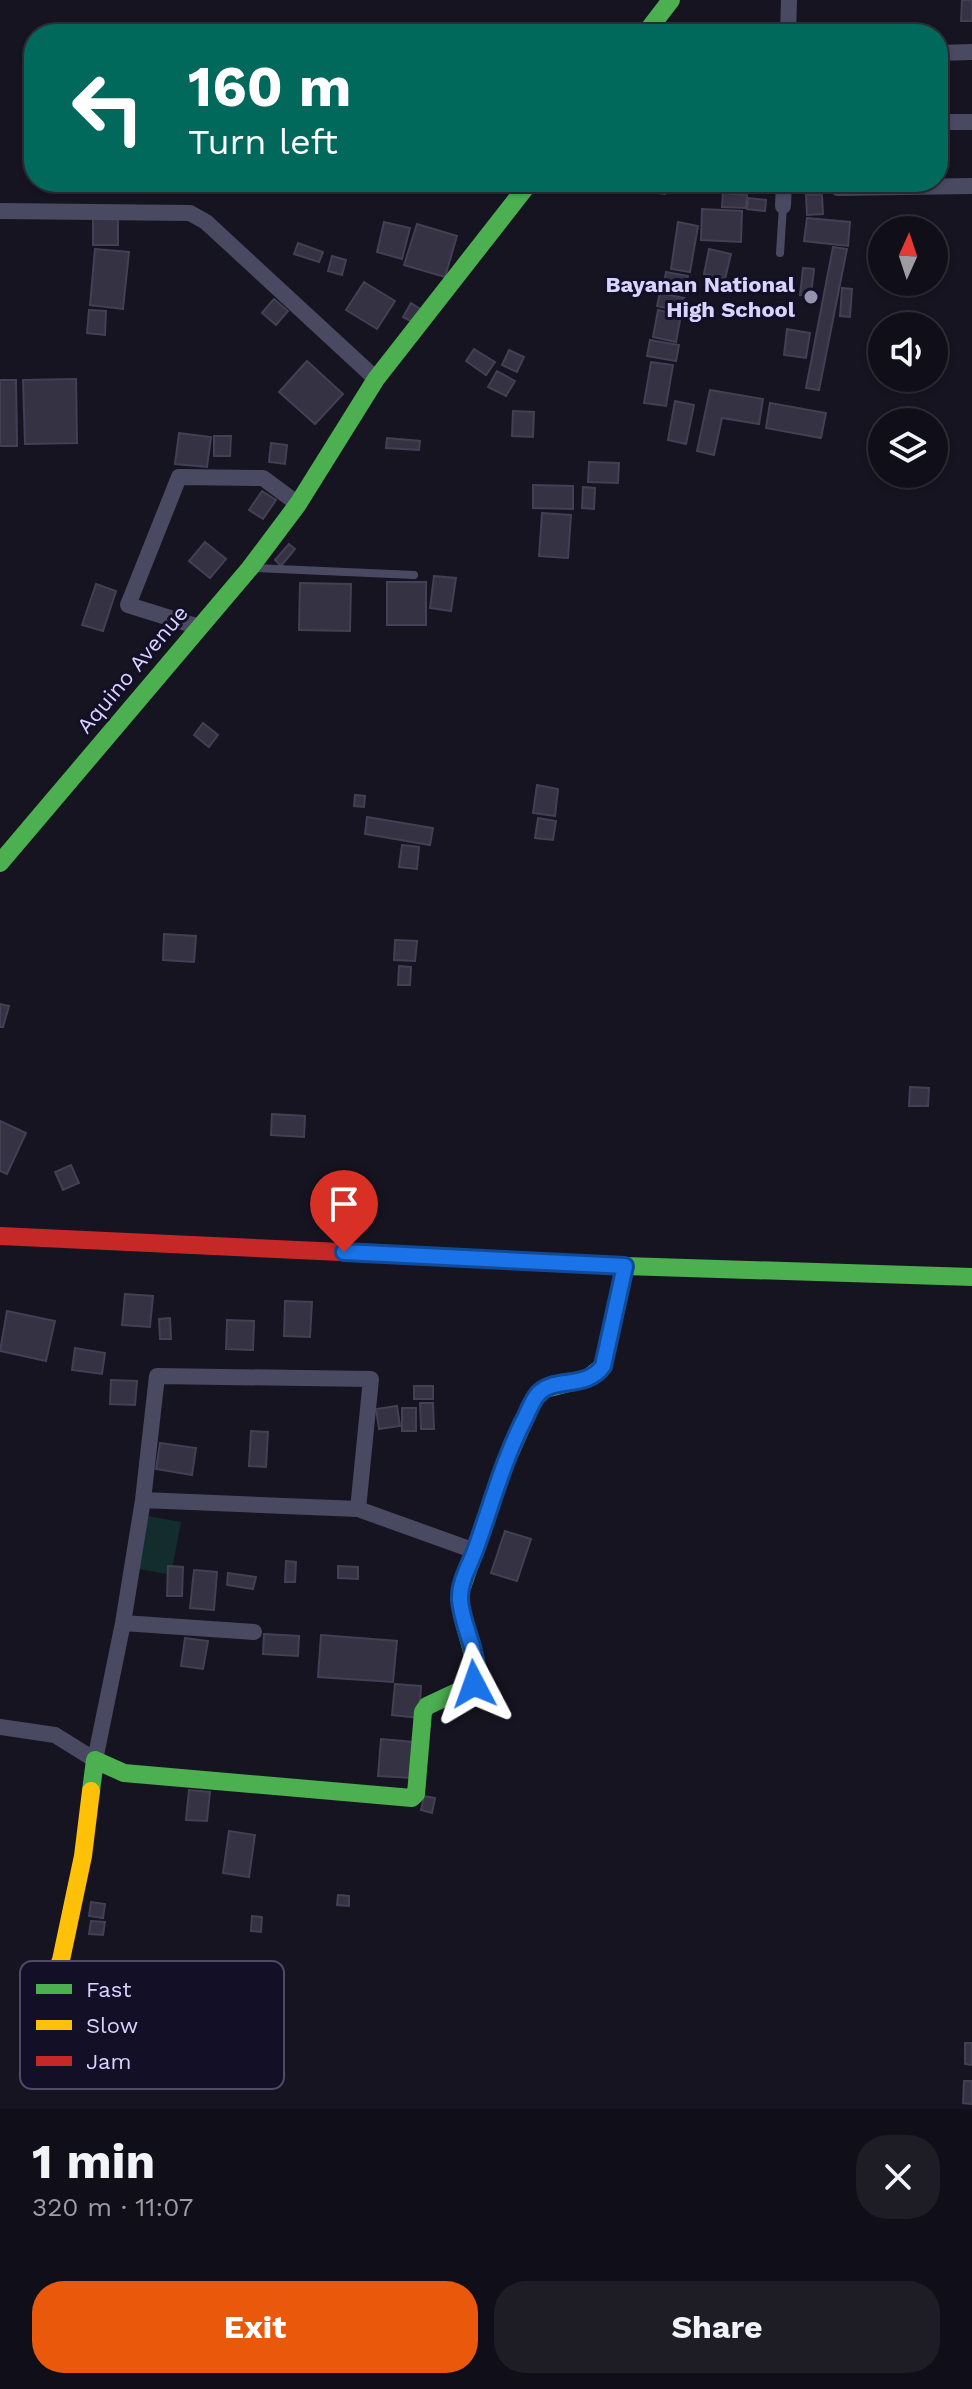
<!DOCTYPE html>
<meta charset="utf-8">
<style>
:root{--surface:#100f19;--page:#1e1d26;--text:#f1f3f6;--muted:#9c9ca2;--line:#302f38;--accent:#ea580c}
body{margin:0;font-family:"Work Sans",sans-serif;background:var(--page);color:var(--text);height:100vh;display:flex;flex-direction:column;font-size:30px;white-space:nowrap}
*{box-sizing:border-box;margin:0}
p{font-size:26px;color:var(--muted)}
.icon{flex:none;width:44px;height:44px;fill:none;stroke:currentColor;stroke-width:2;stroke-linecap:round;stroke-linejoin:round}
.map{position:relative;height:2109px;overflow:hidden}
.sheet{display:flex;flex-direction:column;background:var(--surface);flex:1}
.sheet>*{flex:none}
.hud{position:absolute;left:24px;top:24px;width:924px;height:168px;border-radius:32px;box-shadow:0 2px 6px #0004,0 0 0 2px var(--line);background:#00695c;color:#fff;overflow:hidden}
.needle{width:52px;rotate:3deg}
.controls{position:absolute;left:868px;top:216px;display:grid;gap:16px}
.controls a{display:grid;place-items:center;width:80px;height:80px;border-radius:50%;background:var(--surface);box-shadow:0 2px 6px #0004,0 0 0 2px var(--line);font-size:40px}
.pin{position:absolute;display:grid;place-items:center;width:68px;height:68px;color:#fff;margin:-82px -34px;border-radius:50% 50% 50% 0;rotate:-45deg;box-shadow:0 0 8px #0007}
.pin .icon{rotate:45deg}
.me{position:absolute;width:88px;margin:-44px;rotate:356deg;stroke-linejoin:round;filter:drop-shadow(0 0 6px #0008)}
.turn{display:flex;align-items:center;gap:28px;height:168px;padding:0 32px;font-size:36px}
.turn .icon{width:104px;height:104px;stroke-width:2.5}
.turn b{display:block;font-size:56px;line-height:68px}
.round{display:grid;place-items:center;flex:none;width:84px;height:84px;border-radius:32px;background:var(--page)}
.summary{display:flex;align-items:center;justify-content:space-between;height:136px;padding:0 32px}
h1{font-size:48px;font-weight:700;line-height:60px}
.button{display:flex;gap:16px;margin-top:auto;padding:16px 32px}
.button a{flex:1;height:92px;border-radius:32px;background:var(--accent);color:#fff;font-size:32px;font-weight:700;line-height:92px;text-align:center}
.button a+a{background:var(--page);color:var(--text)}
.map>svg:first-child{display:block}
</style>
<div class="map">
<svg width="972" height="2109" viewBox="0 0 972 2109">
<rect width="100%" height="100%" fill="#161421"/>
<path fill="#132c2d" d="M148,1516L181,1522L171,1575L139,1569Z"/>
<path fill="#343243" stroke="#433f54" stroke-width="2" d="M962,0H972V21H961Z
M621,182H667L665,194L620,188Z
M741,182H773L772,191L740,189Z
M802,182H824V190L802,191Z
M723,193L747,195L746,208L722,207Z
M806,195H822L823,214L807,215Z
M748,198L766,200L765,211L747,209Z
M702,209L742,211L741,242L701,240Z
M93,217H118V245H93Z
M807,218L850,222L848,246L804,241Z
M384,222L410,228L402,259L377,252Z
M678,222L698,226L690,272L671,269Z
M417,224L457,236L445,277L404,265Z
M298,243L323,252L319,262L294,254Z
M833,247L847,249L819,390L806,388Z
M95,249L129,252L123,309L90,305Z
M709,249L731,254L725,279L704,274Z
M332,256L346,260L342,275L328,271Z
M803,268L814,269L811,296L800,295Z
M666,272L688,276L685,294L663,290Z
M364,282L395,301L377,329L346,310Z
M842,288L852,289L850,317L840,316Z
M660,293L684,298L681,311L657,306Z
M274,299L288,311L276,325L262,313Z
M411,303L422,310L414,323L403,317Z
M89,310L106,311L105,335L87,333Z
M658,310L681,315L676,342L653,337Z
M787,329L810,333L806,358L784,355Z
M650,340L679,345L676,361L647,356Z
M474,349L495,362L486,375L466,361Z
M509,350L524,357L517,372L502,365Z
M307,361L343,394L315,424L279,392Z
M651,362L673,365L666,406L644,403Z
M497,371L515,381L506,396L488,387Z
M76,379L77,443L25,444L23,380Z
M0,380H16L17,446H0Z
M710,390L763,399L759,424L722,418L714,455L697,451Z
M675,401L694,405L686,444L668,440Z
M770,403L826,413L821,438L766,428Z
M513,411L534,412L533,437L512,436Z
M179,433L211,437L207,467L175,464Z
M214,436H231L230,456H214Z
M387,438L420,441L419,450L386,448Z
M271,443L287,445L285,464L269,462Z
M589,462L619,463L618,483L588,482Z
M533,485L573,486V509L533,508Z
M583,487L595,488L594,509L582,508Z
M262,491L276,500L263,519L249,510Z
M542,513L571,515L568,558L539,556Z
M205,542L226,559L210,578L189,561Z
M289,544L295,549L281,566L275,560Z
M434,576L456,578L451,611L430,608Z
M387,582H426V625H387Z
M300,583L351,584L350,631L299,630Z
M96,584L116,591L103,631L82,625Z
M203,723L218,735L209,747L194,735Z
M537,785L558,789L555,816L533,813Z
M355,795L365,796L364,807L354,806Z
M367,817L433,828L430,845L365,834Z
M538,818L556,821L553,840L535,838Z
M402,845L419,847L417,869L399,867Z
M164,934L196,936L194,962L163,960Z
M395,940L417,941L415,961L394,960Z
M399,966L411,967L410,985H398Z
M0,1004L9,1006L3,1027H0Z
M910,1087L929,1088L928,1106H909Z
M272,1114L305,1116L304,1137L271,1135Z
M0,1121L26,1133L7,1174L0,1171Z
M71,1165L79,1183L63,1190L55,1172Z
M125,1294L153,1296L150,1327L122,1325Z
M285,1301L312,1302L310,1337L284,1336Z
M7,1311L55,1321L46,1361L0,1351Z
M170,1318L171,1339H160L159,1319Z
M227,1320L254,1321L253,1350L226,1349Z
M75,1348L105,1353L102,1374L72,1370Z
M111,1380L137,1381L135,1405L110,1404Z
M414,1386H433V1399H414Z
M420,1403H433L434,1429H421Z
M397,1406L400,1426L379,1429L376,1409Z
M402,1408H416V1431H402Z
M251,1431L268,1432L266,1467L249,1466Z
M160,1443L196,1448L192,1475L156,1469Z
M505,1531L531,1539L517,1581L491,1573Z
M286,1561L296,1562L295,1582H285Z
M168,1566L183,1567L182,1596H167Z
M338,1566L358,1567V1579L338,1578Z
M194,1570L217,1572L214,1610L190,1608Z
M228,1573L256,1577L253,1589L227,1585Z
M264,1634L299,1636L298,1656L263,1654Z
M321,1635L397,1641L393,1682L318,1677Z
M185,1638L208,1641L203,1669L181,1666Z
M395,1684L421,1686L419,1718L392,1715Z
M381,1739L414,1742L412,1778L378,1776Z
M189,1790L210,1792L207,1821L186,1820Z
M424,1796L435,1798L432,1813L421,1810Z
M229,1831L255,1835L249,1877L223,1873Z
M338,1895L349,1896V1906L337,1905Z
M91,1902L105,1904L103,1918L89,1916Z
M252,1916L262,1917L261,1932L251,1931Z
M91,1921L105,1922L103,1935L89,1934Z
M965,2043H972V2065L965,2064Z
M964,2081H972V2104L963,2103Z"/>
<g fill="none" stroke-linecap="round" stroke-linejoin="round">
<path stroke="#4a4962" stroke-width="8" d="M780,253L783,206
M255,568L414,575"/>
<path stroke="#4a4962" stroke-width="16" d="M788,34L789,0
M938,53L972,52
M938,122H972
M838,182V188L972,186
M783,206L784,182
M0,211L190,213L206,222L376,379
M199,627L128,605L179,477L263,478L298,504
M358,1509L475,1551
M123,1623L254,1632
M0,1727L55,1735L95,1760L123,1623L143,1500L157,1376L371,1379L358,1509L143,1500"/>
<path stroke="#4caf50" stroke-width="18" d="M645,34L671,0
M0,863L250,568L298,504L376,379L530,182
M384,1254L625,1266L972,1277
M91,1791L95,1760L124,1773L412,1798L416,1794L423,1712L427,1706L474,1684C479,1652 459,1625 460,1593L505,1464L534,1399L545,1389L588,1378L603,1366L625,1266"/>
<path stroke="#ffc107" stroke-width="18" d="M34,2029L61,1960L83,1856L91,1791"/>
<path stroke="#c62828" stroke-width="18" d="M0,1236L384,1254"/>
</g>
<g fill="none" stroke-linecap="round" stroke-linejoin="round">
<g stroke="#114b97" stroke-width="20">
<path id="route" d="M344,1252L625,1266L603,1366C586,1390 554,1376 538,1394C533,1400 529,1409 526,1416C504,1458 492,1503 476,1548C470,1565 459,1582 460,1600C462,1629 482,1656 474,1684"/>
</g>
<use href="#route" stroke="#1a73e8" stroke-width="14"/>
</g>
<circle fill="#9591b1" stroke="#130f26" stroke-width="3" cx="811" cy="297" r="8"/>
<g text-anchor="middle" stroke-width="6" stroke-linejoin="round" paint-order="stroke">
<g font-size="22" font-weight="bold" fill="#d9d4ff" stroke="#130f26" text-anchor="end">
<text x="795" y="292">Bayanan National<tspan x="795" dy="25">High School</tspan></text>
</g>
<g font-size="22" fill="#d9d4ff" stroke="#130f26">
<text transform="translate(132 669) rotate(-50)" y="8">Aquino Avenue</text>
</g>
</g>
<rect x="20" y="1961" width="264" height="128" rx="12" fill="#130f26" stroke="#4e4a67" stroke-width="2"/>
<rect x="36" y="1984" width="36" height="10" fill="#4caf50"/>
<rect x="36" y="2020" width="36" height="10" fill="#ffc107"/>
<rect x="36" y="2056" width="36" height="10" fill="#c62828"/>
<g font-size="22" fill="#d9d4ff">
<text x="86" y="1997">Fast</text>
<text x="86" y="2033">Slow</text>
<text x="86" y="2069">Jam</text>
</g>
</svg>
<div class="controls">
<a><svg class="needle" viewBox="-14 -14 28 28"><path d="M0-13l5 13h-10z" fill="#e53935"/><path d="M0 13l5-13h-10z" fill="#9c9ca2"/></svg></a>
<a><svg class="icon" aria-label="sound" viewBox="0 0 24 24"><path d="M4 9h4l5-4v14l-5-4H4zM17 9q2 3 0 6"/></svg></a>
<a><svg class="icon" aria-label="layers" viewBox="0 0 24 24"><path d="M12 4l9 5-9 5-9-5zM3 14l9 5 9-5"/></svg></a>
</div>
<div class="pin" style="left:344px;top:1252px;background:#d93025"><svg class="icon" aria-label="arrive" viewBox="0 0 24 24"><path d="M6 21V4h12l-3 4 3 4H6"/></svg></div>
<svg class="me" style="left:474px;top:1684px" viewBox="-20 -20 40 40"><path d="M0-17L14 15 0 8-14 15z" fill="#1a73e8" stroke="#fff" stroke-width="4"/></svg>
<div class="hud">
<div class="turn"><svg class="icon" aria-label="left" viewBox="0 0 24 24"><path d="M17 20v-9H6M10 6l-5 5 5 5"/></svg><div><b>160 m</b>Turn left</div></div>
</div>
</div>
<section class="sheet">
<div class="summary"><div><h1>1 min</h1><p>320 m · 11:07</p></div><a class="round"><svg class="icon" aria-label="close" viewBox="0 0 24 24"><path d="M6 6l12 12M18 6L6 18"/></svg></a></div>
<div class="button"><a>Exit</a><a>Share</a></div>
</section>
